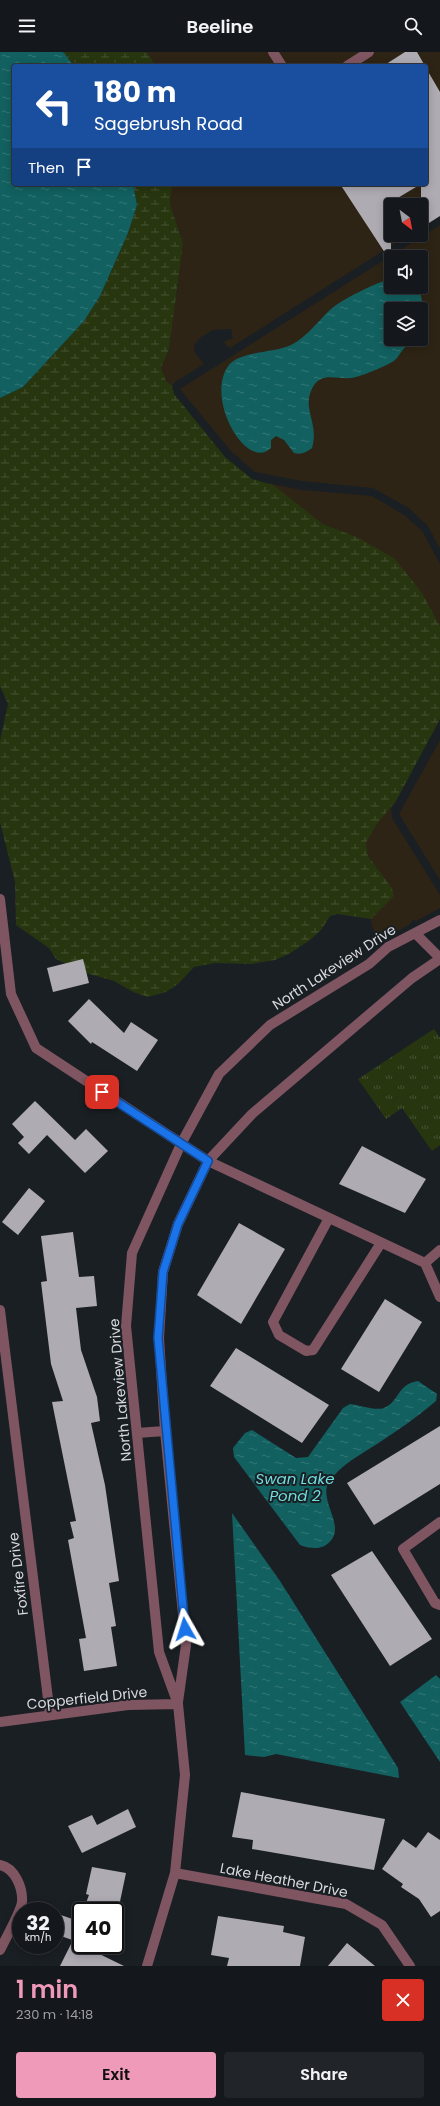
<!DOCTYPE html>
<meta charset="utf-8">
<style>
:root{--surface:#14171b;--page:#212428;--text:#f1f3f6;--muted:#9d9fa3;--line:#33363a;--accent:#ef9ab8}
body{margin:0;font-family:Poppins,sans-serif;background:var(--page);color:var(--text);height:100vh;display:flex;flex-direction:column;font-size:15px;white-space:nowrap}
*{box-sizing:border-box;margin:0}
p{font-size:13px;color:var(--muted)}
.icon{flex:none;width:22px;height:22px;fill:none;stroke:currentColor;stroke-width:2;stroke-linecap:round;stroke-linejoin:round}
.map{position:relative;height:1914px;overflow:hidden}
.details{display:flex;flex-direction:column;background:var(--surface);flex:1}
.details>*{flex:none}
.top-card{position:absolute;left:12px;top:12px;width:416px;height:122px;border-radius:4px;box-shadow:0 2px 10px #0003,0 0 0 1px var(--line);background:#1a4fa0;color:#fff;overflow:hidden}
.needle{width:26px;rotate:148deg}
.tools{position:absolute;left:384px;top:146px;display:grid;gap:8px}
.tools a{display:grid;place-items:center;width:44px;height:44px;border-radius:4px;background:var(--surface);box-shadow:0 2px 10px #0003,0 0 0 1px var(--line);font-size:20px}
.speed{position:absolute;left:12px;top:1850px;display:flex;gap:8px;font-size:20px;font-weight:700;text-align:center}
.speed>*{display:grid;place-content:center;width:52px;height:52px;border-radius:50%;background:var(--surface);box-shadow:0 2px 10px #0003,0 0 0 1px var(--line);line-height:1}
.speed small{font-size:10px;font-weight:400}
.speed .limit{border:2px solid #111;border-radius:6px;background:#fff;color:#111}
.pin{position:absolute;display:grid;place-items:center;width:34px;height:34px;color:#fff;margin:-17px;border-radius:8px;box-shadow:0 2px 6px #0006}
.me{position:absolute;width:44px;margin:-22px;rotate:354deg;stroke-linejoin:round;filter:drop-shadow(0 0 3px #0008)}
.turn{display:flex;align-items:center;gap:14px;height:84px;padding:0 16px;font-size:18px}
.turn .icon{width:52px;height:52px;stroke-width:2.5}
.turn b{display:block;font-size:28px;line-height:34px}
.then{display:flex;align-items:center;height:38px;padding:0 16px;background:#0003;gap:8px;font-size:15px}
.round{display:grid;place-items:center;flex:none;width:42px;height:42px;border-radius:4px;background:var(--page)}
.head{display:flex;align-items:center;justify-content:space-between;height:68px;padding:0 16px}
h1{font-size:24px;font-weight:600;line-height:30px;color:var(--accent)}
.cta{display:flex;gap:8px;margin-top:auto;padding:8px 16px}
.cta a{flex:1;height:46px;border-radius:4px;background:var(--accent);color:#111;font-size:16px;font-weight:600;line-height:46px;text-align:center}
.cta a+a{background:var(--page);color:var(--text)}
header{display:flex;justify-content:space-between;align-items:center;height:52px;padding:0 16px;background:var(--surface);font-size:18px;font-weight:600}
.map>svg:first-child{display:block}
</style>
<header><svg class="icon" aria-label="menu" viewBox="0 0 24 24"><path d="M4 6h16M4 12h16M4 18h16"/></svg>Beeline<svg class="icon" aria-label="search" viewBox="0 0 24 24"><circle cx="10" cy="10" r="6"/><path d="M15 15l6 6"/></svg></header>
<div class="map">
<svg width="440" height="1914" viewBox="0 0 440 1914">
<defs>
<pattern id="grass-tufts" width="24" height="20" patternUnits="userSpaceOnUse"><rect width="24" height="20" fill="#28360f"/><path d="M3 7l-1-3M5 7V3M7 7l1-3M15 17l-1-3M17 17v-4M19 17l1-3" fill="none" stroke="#465232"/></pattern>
<pattern id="wetland-marsh" width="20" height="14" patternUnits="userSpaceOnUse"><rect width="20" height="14" fill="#28360f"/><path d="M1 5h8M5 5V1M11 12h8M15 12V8" fill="none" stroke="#465232"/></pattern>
<pattern id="water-ripples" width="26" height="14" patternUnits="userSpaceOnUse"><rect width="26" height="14" fill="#126060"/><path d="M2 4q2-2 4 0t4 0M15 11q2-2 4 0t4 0" fill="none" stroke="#347676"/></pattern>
</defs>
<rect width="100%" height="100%" fill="#1a1f24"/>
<path fill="#2e2415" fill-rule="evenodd" d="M147,0H440V163L421,153H391V183H408L230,296L223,290L233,286L231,277L213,278L201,285L194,293L195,301L204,312L175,330L172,334L166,329L161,316L169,297L183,192L170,152L172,132H426V14H156Z
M440,173V497L428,474L409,456L373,436L302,429L255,420L231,399L180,337ZM391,205H421V235H391ZM391,257H421V287H391Z
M268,431L301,438L372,444L404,463L422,479L440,512V574L422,541L359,486L323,472Z
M440,688V828L399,762Z
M396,749L391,757L392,766L440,843V856L416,869L414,867L409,873L381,888L372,875L371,867L394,844L392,836L368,804L366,791L377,772Z"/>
<path fill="url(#grass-tufts)" d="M434,977L440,986V1093L432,1099L402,1056L386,1067L358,1027Z"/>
<path fill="url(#wetland-marsh)" d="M63,0H147L156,14H74Z
M133,132H172L170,152L183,192L169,297L161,316L166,329L172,334L174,342L225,405L252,427L273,433L323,472L359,486L395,507L422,541L440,574V667L396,749L377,772L366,791L368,804L392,836L394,844L371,867L337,862L330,864L321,878L310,888L289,902L275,908L251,912L215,911L194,915L178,932L166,940L148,945L133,940L114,929L82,920L56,907L49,896L16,873L15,830L0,770V689L8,652L0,634V346L23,335L84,269L100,244L128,181L137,153Z"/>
<path fill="url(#water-ripples)" d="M0,0H63L74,14H14V132H133L137,153L128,181L100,244L84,269L23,335L0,346Z
M391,226V235H419L423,253L421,259V257H391V287H413L412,291C403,294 401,302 395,308C389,313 364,323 356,325C340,330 320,316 311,339C303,358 319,372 312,396C306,400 302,403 294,401L284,388L276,384L271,388V396C246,420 204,345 229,313C240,299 275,301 291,293C307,285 317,270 330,258C343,246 373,233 391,226Z
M418,1329L437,1342L436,1349C417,1365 397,1379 377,1392C360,1403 340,1413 329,1430C317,1449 350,1477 326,1493C318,1498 309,1496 300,1493L234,1405L233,1396L245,1381L252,1378L296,1406L308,1405L343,1356L350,1352C360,1353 375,1359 384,1356C400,1349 397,1332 418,1329Z
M232,1461L280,1529L398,1716L399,1726L276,1702L264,1705L245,1703Z
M436,1623L440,1627V1710L400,1650Z"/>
<path fill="#afabb3" d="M405,0H417L425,14H383Z
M426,16L440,40V164L421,176V132H426Z
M340,132H421L391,150V210Z
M83,907L89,931L53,940L47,916Z
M89,947L124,981L131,970L158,988L137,1019L92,990L91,992L68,969Z
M35,1049L75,1088L86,1077L108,1099L85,1121L47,1083L29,1102L18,1091L24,1085L12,1072Z
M362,1094L426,1127L405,1161L339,1132Z
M29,1136L45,1149L18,1183L2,1170Z
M239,1171L285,1197L241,1272L197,1243Z
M73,1180L79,1225L94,1224L97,1254L76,1256L81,1298L97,1345L100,1369L91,1371L105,1433L119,1529L109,1531L116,1574L111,1575L117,1614L84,1619L79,1587L86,1586L68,1488L74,1486L70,1470L76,1469L52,1350L63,1349L51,1312L41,1230L47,1229L41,1184Z
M385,1247L422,1270L379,1340L341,1317Z
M236,1296L329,1353L302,1391L210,1334Z
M440,1374V1432L374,1473L347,1431Z
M372,1499L432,1587L390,1614L331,1523Z
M241,1740L385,1767L374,1818L252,1797L253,1788L232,1785Z
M128,1757L136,1775L82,1801L68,1774L92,1763L97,1773Z
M428,1780L440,1788V1859L431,1865L419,1847L401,1835L403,1832L382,1817L403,1787L416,1796Z
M92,1815L126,1821L118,1859H83L89,1843L86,1842Z
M58,1862L81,1870V1891L55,1882V1870Z
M218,1864L284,1874L283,1880L305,1885L300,1914H227L229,1906L211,1903Z
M73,1888L81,1893L124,1914H60Z
M347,1891L375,1914H328Z"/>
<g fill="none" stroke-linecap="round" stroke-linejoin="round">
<path stroke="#7f5561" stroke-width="10" d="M273,0L282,14
M347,14L369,0
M0,847L11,942L36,996L208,1109L425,1211
M415,881L440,906
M329,1166L273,1270L279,1283L306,1299L313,1298L381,1191
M440,1198L425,1211L440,1245
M0,1258L50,1663
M137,1381L165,1379
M440,1470L403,1497L435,1551L440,1553
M178,1650L186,1593L165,1379L159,1286L163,1220L178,1172L208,1109L252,1062L412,926L440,907
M0,1670L128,1653L178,1652
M0,1813C15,1816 23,1836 22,1850C21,1859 5,1888 0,1898
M175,1821L346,1852L382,1873L410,1914
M147,1914L175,1821L185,1723L178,1652L159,1600L126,1274L132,1201L181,1092L219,1022L270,973L369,912L388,895L440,868"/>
</g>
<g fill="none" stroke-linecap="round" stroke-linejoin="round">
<g stroke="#114b97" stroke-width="10">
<path id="route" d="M102,1040L208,1109L178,1172L163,1220L158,1286L185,1577"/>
</g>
<use href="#route" stroke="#1a73e8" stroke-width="7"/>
</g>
<g text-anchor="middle" stroke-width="4" stroke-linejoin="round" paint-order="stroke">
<g font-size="14" fill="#d7dade" stroke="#1a1f24">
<text transform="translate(334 915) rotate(-33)" y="5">North Lakeview Drive</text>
<text transform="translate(120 1338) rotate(-95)" y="5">North Lakeview Drive</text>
<text transform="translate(18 1522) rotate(-97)" y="5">Foxfire Drive</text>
<text transform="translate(87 1646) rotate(-6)" y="5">Copperfield Drive</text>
<text transform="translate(284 1828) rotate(11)" y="5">Lake Heather Drive</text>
</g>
<g font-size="15" font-style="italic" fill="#70ddde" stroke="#1a1f24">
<text x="295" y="1432">Swan Lake<tspan x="295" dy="17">Pond 2</tspan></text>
</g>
</g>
</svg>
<div class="tools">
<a><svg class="needle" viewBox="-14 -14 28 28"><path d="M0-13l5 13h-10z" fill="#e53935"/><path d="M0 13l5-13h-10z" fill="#9d9fa3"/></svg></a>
<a><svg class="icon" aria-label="sound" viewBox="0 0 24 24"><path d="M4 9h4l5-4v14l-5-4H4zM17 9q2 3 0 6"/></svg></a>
<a><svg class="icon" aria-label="layers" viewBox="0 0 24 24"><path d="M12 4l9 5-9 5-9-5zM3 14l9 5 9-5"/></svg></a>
</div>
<div class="speed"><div>32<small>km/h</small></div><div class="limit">40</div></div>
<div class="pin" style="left:102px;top:1040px;background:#d93025"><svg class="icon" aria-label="arrive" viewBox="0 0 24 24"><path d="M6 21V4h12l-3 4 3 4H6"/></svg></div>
<svg class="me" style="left:185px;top:1577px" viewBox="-20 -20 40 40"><path d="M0-17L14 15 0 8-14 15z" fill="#1a73e8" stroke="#fff" stroke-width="4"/></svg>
<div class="top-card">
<div class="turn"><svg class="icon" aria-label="left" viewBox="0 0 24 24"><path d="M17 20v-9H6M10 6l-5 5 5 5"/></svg><div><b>180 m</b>Sagebrush Road</div></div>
<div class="then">Then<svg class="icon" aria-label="arrive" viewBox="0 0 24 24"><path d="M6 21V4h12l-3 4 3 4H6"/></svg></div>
</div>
</div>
<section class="details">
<div class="head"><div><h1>1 min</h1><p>230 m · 14:18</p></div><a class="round" style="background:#d93025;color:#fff"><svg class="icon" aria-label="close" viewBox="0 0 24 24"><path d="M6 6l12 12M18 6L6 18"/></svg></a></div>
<div class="cta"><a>Exit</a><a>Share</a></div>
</section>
